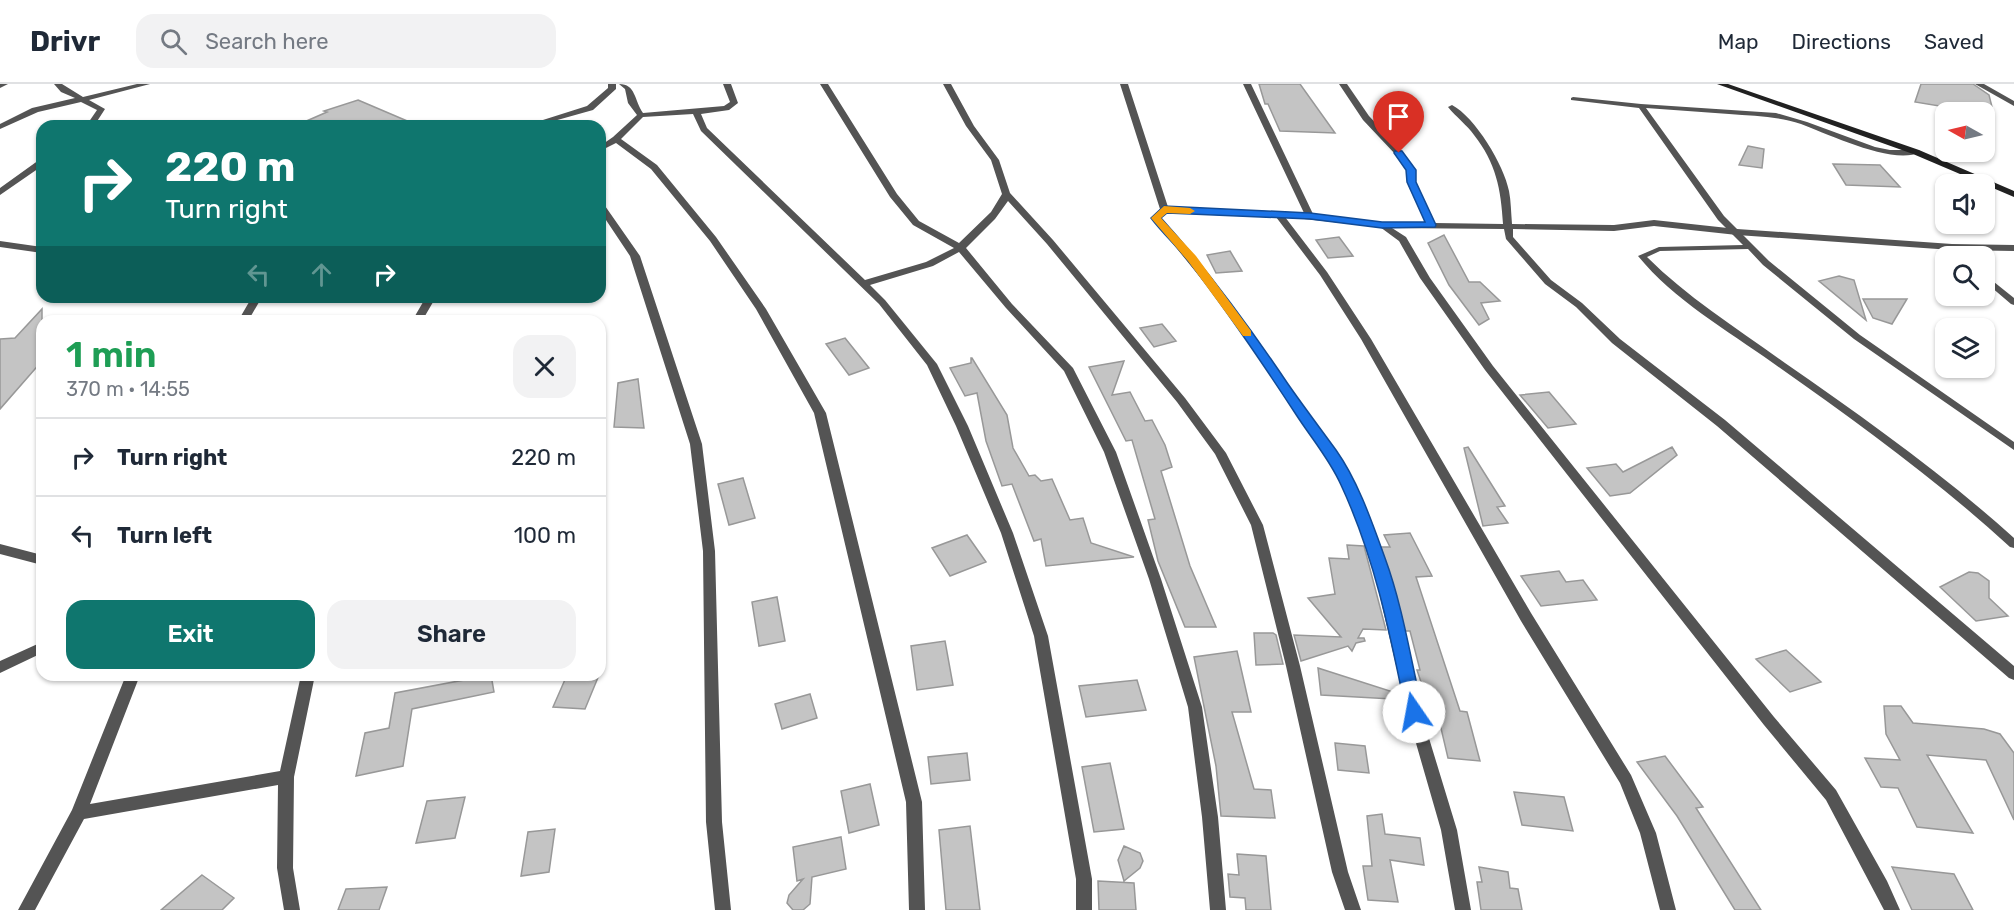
<!DOCTYPE html>
<meta charset="utf-8">
<style>
:root{--surface:#fff;--page:#f2f2f3;--text:#1f2937;--muted:#747a83;--line:#e0e1e3;--accent:#0f766e}
body{margin:0;font-family:Rubik,sans-serif;background:var(--page);color:var(--text);height:100vh;display:flex;flex-direction:column;font-size:22px;white-space:nowrap}
*{box-sizing:border-box;margin:0}
p{font-size:20px;color:var(--muted)}
.icon{flex:none;width:33px;height:33px;fill:none;stroke:currentColor;stroke-width:2;stroke-linecap:round;stroke-linejoin:round}
.map{position:relative;flex:1;overflow:hidden}
.sheet{position:absolute;left:36px;top:231px;width:570px;height:366px;display:flex;flex-direction:column;background:var(--surface);border-radius:18px;box-shadow:0 2px 4px #0004}
.sheet>*{flex:none}
.banner{position:absolute;left:36px;top:36px;width:570px;height:183px;border-radius:18px;box-shadow:0 2px 4px #0004;background:#0f766e;color:#fff;overflow:hidden}
.needle{width:39px;rotate:278deg}
.fabs{position:absolute;left:1935px;top:18px;display:grid;gap:12px}
.fabs a{display:grid;place-items:center;width:60px;height:60px;border-radius:12px;background:var(--surface);box-shadow:0 2px 4px #0004;font-size:30px}
.pin{position:absolute;display:grid;place-items:center;width:51px;height:51px;color:#fff;margin:-62px -26px;border-radius:50% 50% 50% 0;rotate:-45deg;box-shadow:0 0 6px #0007}
.pin .icon{rotate:45deg}
.me{position:absolute;width:66px;margin:-33px;rotate:348deg;stroke-linejoin:round;filter:drop-shadow(0 0 4px #0008)}
.turn{display:flex;align-items:center;gap:21px;height:126px;padding:0 30px;font-size:27px}
.turn .icon{width:78px;height:78px;stroke-width:2.5}
.turn b{display:block;font-size:42px;line-height:51px}
.lanes{display:flex;align-items:center;height:57px;padding:0 30px;background:#0003;justify-content:center;gap:30px;direction:ltr}
.lanes .off{opacity:.35}
.round{display:grid;place-items:center;flex:none;width:63px;height:63px;border-radius:18px;background:var(--page)}
.head{display:flex;align-items:center;justify-content:space-between;height:102px;padding:0 30px}
h1{font-size:36px;font-weight:600;line-height:45px;color:#1e9e55}
.cta{display:flex;gap:12px;margin-top:auto;padding:12px 30px}
.cta a{flex:1;height:69px;border-radius:18px;background:var(--accent);color:#fff;font-size:24px;font-weight:600;line-height:69px;text-align:center}
.cta a+a{background:var(--page);color:var(--text)}
ul{padding:0;list-style:none}
li{display:flex;align-items:center;gap:18px;height:78px;padding:0 30px;border-top:2px solid var(--line)}
li div{flex:1}
li b{display:block;font-size:22px}
li em{font-style:normal}
header{display:flex;align-items:center;gap:36px;box-sizing:border-box;height:84px;padding:0 30px;background:var(--surface);border-bottom:2px solid var(--line)}
header strong{font-size:28px}
nav{display:flex;gap:33px;margin-inline-start:auto;font-size:21px}
.search{width:420px;height:54px;background:var(--page);display:flex;align-items:center;gap:15px;box-sizing:border-box;padding:0 21px;border-radius:18px;color:var(--muted);font-size:22px}
.map>svg:first-child{display:block}
</style>
<header>
<strong>Drivr</strong>
<div class="search"><svg class="icon" aria-label="search" viewBox="0 0 24 24"><circle cx="10" cy="10" r="6"/><path d="M15 15l6 6"/></svg>Search here</div>
<nav><a>Map</a><a>Directions</a><a>Saved</a></nav>
</header>
<div class="map">
<svg width="2014" height="826" viewBox="0 0 2014 826">
<rect width="100%" height="100%" fill="#fff"/>
<path fill="#c4c4c4" stroke="#989898" stroke-width="1.5" d="M1259,0H1300L1335,49L1280,47L1268,20H1265Z
M1921,0H1973L1989,11L1994,31L1915,18Z
M358,16L419,42H295L327,28L324,27Z
M1748,62L1764,65L1762,84L1739,81Z
M1833,80L1880,81L1900,103L1846,101Z
M1444,151L1469,198H1480L1500,217L1481,219L1489,235L1479,241L1449,201L1428,159Z
M1339,153L1353,172L1328,174L1316,156Z
M1230,167L1242,187L1216,189L1207,171Z
M1839,192L1854,196L1866,236L1819,197Z
M1863,215H1907L1892,240L1873,234Z
M42,225V277L0,325V255L15,254Z
M1162,240L1176,257L1154,263L1140,244Z
M845,254L869,284L849,291L826,260Z
M971,274H972L1007,331L1013,364L1029,392L1035,391L1041,397L1052,395L1070,436L1083,434L1091,459L1134,473L1046,482L1041,455L1034,457L1012,400L1002,402L986,357L977,309L965,312L950,284L971,279Z
M1124,277L1112,311L1130,308L1145,337L1152,336L1165,361L1172,383L1161,387L1190,482L1216,543H1185L1158,477L1148,436L1155,435L1132,356L1126,357L1089,283Z
M638,295L644,344L614,343L618,299Z
M1549,308L1576,340L1548,344L1520,311Z
M1468,363L1505,422L1497,423L1508,439L1483,442L1464,364Z
M1672,363L1677,371L1630,409L1610,412L1587,384L1616,380L1623,388Z
M743,394L755,434L729,441L718,400Z
M1410,449L1432,492L1416,493L1460,627L1467,628L1480,677L1448,674L1433,610H1425L1417,586H1420L1410,547H1404L1381,463H1390L1384,451Z
M967,451L986,478L950,492L932,464Z
M1347,461L1364,462L1386,546L1363,545L1358,554H1364L1365,557L1356,559L1352,567L1348,562L1301,577L1294,551L1341,553L1308,514L1335,510L1329,474L1349,475Z
M1559,487L1566,498L1583,496L1597,516L1541,522L1521,492Z
M1969,488L1978,489L1989,497V514L2008,532L1976,537L1940,503Z
M777,513L785,557L759,562L752,518Z
M1254,549H1273L1276,551L1283,580L1256,581Z
M945,557L953,601L917,606L911,562Z
M1786,566L1821,598L1790,608L1756,575Z
M1237,567L1251,628H1232L1254,705L1271,706L1275,734L1221,732L1216,682L1194,573Z
M1318,584L1393,608L1392,615L1321,611Z
M491,591L494,608L412,625L403,682L356,692L365,649L389,644L395,609Z
M567,591H599L585,625L553,623Z
M1137,596L1146,626L1086,633L1079,602Z
M810,610L817,634L782,645L775,620Z
M1884,622H1901L1913,639L1984,645L2000,650L2014,669V736L1986,676L1927,671L1973,749L1917,743L1898,704L1881,703L1865,674L1900,676L1886,650Z
M1335,659L1365,662L1369,689L1338,686Z
M967,669L970,696L931,700L928,673Z
M1665,672L1703,723L1696,724L1761,826H1735L1677,732L1637,678Z
M1110,679L1124,745L1094,748L1082,683Z
M870,700L879,741L849,749L841,707Z
M1514,708L1564,713L1573,747L1522,741Z
M465,713L455,754L416,759L427,717Z
M1382,730L1385,750L1420,754L1424,781L1390,776L1398,818L1368,816L1363,782H1372L1367,732Z
M970,742L980,826H946L939,746Z
M555,745L549,788L521,792L528,748Z
M841,753L846,785L812,793L810,820L803,826H793L787,819L789,811L803,795L797,797L793,763Z
M1124,762L1140,769L1143,777L1140,784L1124,797L1118,776Z
M1237,770L1266,772L1271,826H1246L1245,814L1230,813L1228,790L1239,791Z
M1479,783L1508,788L1510,804L1518,805L1522,826H1481L1477,798H1482Z
M1892,783L1954,790L1973,826H1912Z
M202,791L234,814L222,826H161Z
M1098,797L1134,799L1136,826H1099Z
M387,803L379,826H338L346,805Z"/>
<g fill="none" stroke-linecap="round" stroke-linejoin="round">
<path fill="#545454" fill-rule="evenodd" d="M1573,13L1641,20L1776,29L1807,38L1875,63L1890,66H1919L1920,68C1894,82 1828,50 1801,40C1777,32 1754,32 1729,30C1701,28 1674,26 1646,24L1724,132L1769,177L1860,251L2014,358V366L1854,255L1763,181L1748,165L1660,167L1647,173C1688,214 1738,245 1785,279C1864,334 1942,389 2014,454V464L2010,463C1936,395 1855,337 1773,279C1727,246 1674,216 1638,172L1659,163L1743,161L1718,136L1639,24L1571,16V14Z
M1949,161H1955L1967,172H1959L1949,165Z
M1984,190L2014,214V221L2011,220L1984,197Z"/>
<path fill="#545454" fill-rule="evenodd" d="M0,0H8L0,4Z
M54,0H62L83,13L137,0H150L89,16L105,25L94,42H86L97,26L81,18L38,28L0,45V40L32,24L75,14L61,8Z
M608,0H616V5L593,26L536,42H524L587,22L608,4Z
M619,0C636,0 634,16 643,29L724,22L730,18L723,0H731L738,19L729,26L701,30L707,44L865,196L926,178L954,164L913,141L890,113L820,0H828L897,110L919,137L959,159L991,128L1002,110L991,76L966,42L943,0H951L974,42L999,76L1010,109L1053,156L1185,314L1226,369L1263,441L1300,582L1348,788L1361,826H1345L1332,788L1286,582L1251,441L1215,370L1177,318L1047,160L1008,117L995,135L966,164L1012,220L1073,284L1116,368L1161,495L1202,623L1218,733L1226,826H1210L1202,733L1188,623L1149,495L1104,368L1064,287L1006,224L959,168L933,182L870,201L885,216L937,280L968,342L1013,449L1048,552L1092,795V826H1076V795L1034,552L1001,449L956,342L927,281L879,220L701,47L693,30L643,33L621,55L657,81L716,153L766,225L826,329L922,718L925,826H909L906,718L814,329L756,225L710,157L651,85L616,59L600,67V62L613,53L637,31L628,19L625,5Z
M1120,0H1128L1168,123L1304,129L1243,0H1251L1313,130L1382,138L1426,139L1407,98V86L1396,71L1363,36L1339,0H1347L1369,32L1402,67L1415,86V98L1435,139L1503,140C1501,105 1496,79 1474,51C1467,41 1456,33 1448,23L1452,21C1475,33 1504,81 1509,107C1511,117 1511,129 1512,140L1614,141L1654,136L1737,145L1952,160L2014,161V167L1952,166L1737,151L1654,142L1614,147L1513,145V153L1551,196L1582,219L1620,255L1725,336L2014,582V596L2009,594L1717,342L1612,259L1576,223L1545,200L1506,155L1504,145L1392,144L1406,153L1430,194L1493,282L1774,633L1836,706L1887,797L1900,826H1884L1826,716L1764,641L1485,286L1420,194L1399,157L1380,143L1285,133L1327,188L1371,255L1531,529L1631,691L1656,749L1676,826H1660L1640,749L1620,699L1521,537L1361,255L1320,191L1276,133L1166,128L1161,134L1215,199L1266,269L1339,375L1366,426L1386,483L1421,628L1457,746L1471,826H1455L1441,746L1407,628L1373,483L1354,426L1330,379L1258,272L1208,203L1152,134L1160,125Z
M1975,0H1984L2014,17V22Z
M39,76H42V82L0,111V104Z
M600,118L603,119L640,172L702,360L715,467L722,738L731,826H715L706,738L703,467L690,360L630,172L600,127Z
M0,157L42,163V169L0,163Z
M252,213H262L248,237H238Z
M426,213H436L422,237H412Z
M0,460L42,471V481L0,470Z
M42,558V569L0,589V577Z
M126,591H140L90,720L280,687L301,591H315L294,693L293,784L300,826H284L277,784L278,701L84,735L35,826H18L72,726Z"/>
<path fill="#212121" fill-rule="evenodd" d="M1717,0H1728L1919,66L2014,107V113L1913,70Z"/>
</g>
<path fill="#1a73e8" stroke="#114b97" stroke-width="1.5" d="M1395,67H1402L1416,86V98L1436,141L1435,143L1382,144L1310,135L1167,129L1161,134C1208,186 1249,242 1288,300C1304,323 1320,344 1336,366C1358,397 1372,438 1385,474C1403,523 1411,577 1423,628L1420,633L1414,635L1409,633L1406,628C1390,550 1375,474 1341,401C1330,376 1312,355 1297,332C1263,280 1228,228 1190,179C1178,163 1163,150 1151,134L1164,122L1310,129L1382,138H1425L1407,98L1406,86L1394,69Z"/>
<path fill="#f59e0b" d="M1164,122L1190,124L1195,127L1190,130L1167,129L1161,134L1196,172L1251,247V252H1243L1188,177L1151,134Z"/>
</svg>
<div class="fabs">
<a><svg class="needle" viewBox="-14 -14 28 28"><path d="M0-13l5 13h-10z" fill="#e53935"/><path d="M0 13l5-13h-10z" fill="#747a83"/></svg></a>
<a><svg class="icon" aria-label="sound" viewBox="0 0 24 24"><path d="M4 9h4l5-4v14l-5-4H4zM17 9q2 3 0 6"/></svg></a>
<a><svg class="icon" aria-label="search" viewBox="0 0 24 24"><circle cx="10" cy="10" r="6"/><path d="M15 15l6 6"/></svg></a>
<a><svg class="icon" aria-label="layers" viewBox="0 0 24 24"><path d="M12 4l9 5-9 5-9-5zM3 14l9 5 9-5"/></svg></a>
</div>
<div class="pin" style="left:1399px;top:69px;background:#d93025"><svg class="icon" aria-label="arrive" viewBox="0 0 24 24"><path d="M6 21V4h12l-3 4 3 4H6"/></svg></div>
<svg class="me" style="left:1414px;top:628px" viewBox="-20 -20 40 40"><circle r="19" fill="#fff"/><path d="M0-13L10 11 0 6-10 11z" fill="#1a73e8"/></svg>
<div class="banner">
<div class="turn"><svg class="icon" aria-label="right" viewBox="0 0 24 24"><path d="M7 20v-9h11M14 6l5 5-5 5"/></svg><div><b>220 m</b>Turn right</div></div>
<div class="lanes"><svg class="icon off" aria-label="left" viewBox="0 0 24 24"><path d="M17 20v-9H6M10 6l-5 5 5 5"/></svg><svg class="icon off" aria-label="ahead" viewBox="0 0 24 24"><path d="M12 20V5M6 11l6-6 6 6"/></svg><svg class="icon" aria-label="right" viewBox="0 0 24 24"><path d="M7 20v-9h11M14 6l5 5-5 5"/></svg></div>
</div>
<section class="sheet">
<div class="head"><div><h1>1 min</h1><p>370 m · 14:55</p></div><a class="round"><svg class="icon" aria-label="close" viewBox="0 0 24 24"><path d="M6 6l12 12M18 6L6 18"/></svg></a></div>
<ul>
<li><svg class="icon" aria-label="right" viewBox="0 0 24 24"><path d="M7 20v-9h11M14 6l5 5-5 5"/></svg><div><b>Turn right</b></div><em>220 m</em></li>
<li><svg class="icon" aria-label="left" viewBox="0 0 24 24"><path d="M17 20v-9H6M10 6l-5 5 5 5"/></svg><div><b>Turn left</b></div><em>100 m</em></li>
</ul>
<div class="cta"><a>Exit</a><a>Share</a></div>
</section>
</div>
